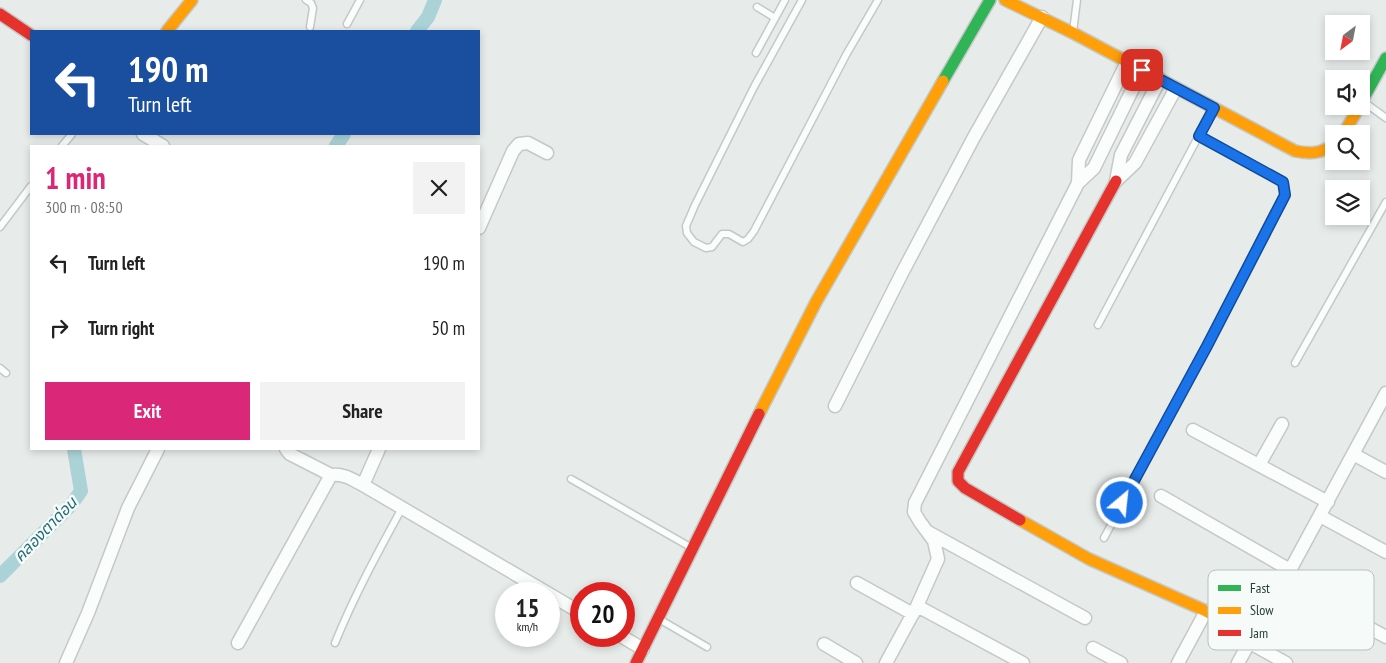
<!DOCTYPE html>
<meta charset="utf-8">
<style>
:root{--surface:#fff;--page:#f2f2f2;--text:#222;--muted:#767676;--accent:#db2777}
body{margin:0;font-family:"PT Sans Narrow","Noto Sans Thai",sans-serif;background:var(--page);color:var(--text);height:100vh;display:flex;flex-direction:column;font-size:19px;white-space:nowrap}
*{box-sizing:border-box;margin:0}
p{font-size:16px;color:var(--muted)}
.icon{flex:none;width:28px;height:28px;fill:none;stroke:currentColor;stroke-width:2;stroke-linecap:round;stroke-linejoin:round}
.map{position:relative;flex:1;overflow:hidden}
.sheet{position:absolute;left:30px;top:145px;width:450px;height:305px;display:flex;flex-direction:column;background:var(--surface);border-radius:0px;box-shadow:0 2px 8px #0003}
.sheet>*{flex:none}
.banner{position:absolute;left:30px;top:30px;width:450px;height:105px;border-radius:0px;box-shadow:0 2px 8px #0003;background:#1a4fa0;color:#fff;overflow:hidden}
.needle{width:32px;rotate:212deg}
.fabs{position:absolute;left:1325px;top:15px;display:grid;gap:10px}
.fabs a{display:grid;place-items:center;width:45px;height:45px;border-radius:0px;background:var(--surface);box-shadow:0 2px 8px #0003;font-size:25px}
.speed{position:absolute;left:495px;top:582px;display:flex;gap:10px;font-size:25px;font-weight:700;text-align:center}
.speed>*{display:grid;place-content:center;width:65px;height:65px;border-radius:50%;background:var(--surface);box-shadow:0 2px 8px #0003;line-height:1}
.speed small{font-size:12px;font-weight:400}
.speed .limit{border:8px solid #d22;background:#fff;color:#111}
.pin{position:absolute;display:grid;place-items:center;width:42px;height:42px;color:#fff;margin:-21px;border-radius:10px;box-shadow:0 2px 8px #0006}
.me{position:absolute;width:55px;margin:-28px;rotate:28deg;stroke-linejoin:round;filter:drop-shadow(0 0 4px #0008)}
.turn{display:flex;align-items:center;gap:18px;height:105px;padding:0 15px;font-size:22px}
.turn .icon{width:65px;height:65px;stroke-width:2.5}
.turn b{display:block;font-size:35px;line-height:42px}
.round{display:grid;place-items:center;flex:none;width:52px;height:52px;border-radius:0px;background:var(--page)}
.overview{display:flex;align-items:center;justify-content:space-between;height:85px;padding:0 15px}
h1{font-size:30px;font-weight:700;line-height:38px;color:var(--accent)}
.primary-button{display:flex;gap:10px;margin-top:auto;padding:10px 15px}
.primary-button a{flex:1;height:58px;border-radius:0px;background:var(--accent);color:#fff;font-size:20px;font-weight:700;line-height:58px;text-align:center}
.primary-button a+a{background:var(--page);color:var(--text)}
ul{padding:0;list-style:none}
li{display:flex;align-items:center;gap:15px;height:65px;padding:0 15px}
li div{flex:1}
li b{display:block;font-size:19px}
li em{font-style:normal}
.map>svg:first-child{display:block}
</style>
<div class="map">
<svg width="1386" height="663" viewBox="0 0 1386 663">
<rect width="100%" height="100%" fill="#e7ecea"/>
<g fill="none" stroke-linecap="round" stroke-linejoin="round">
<path stroke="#abd2d7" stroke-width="14" d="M417,31L428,17L435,0
M336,146L344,134
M0,576L71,505L81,491L74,449"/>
<g stroke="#c4c9c7" stroke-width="9">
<path id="lane" d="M306,0L311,3L313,8L310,27
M802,0L754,87L695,205L686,226L687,233L694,242L706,248L712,247L722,234H729L743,242L748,239L754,231L846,55L878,0
M757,7L775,18
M347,24L360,0
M1073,32L1077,0
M756,53L785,0
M1364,102L1386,118
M62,146L72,134
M0,227L31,186
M1098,325L1213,109
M1295,363L1386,202
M0,368L6,373
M571,479L692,548
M1104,538L1207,346L1285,195L1283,182L1199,136
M659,619L707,647
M335,643C354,596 378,552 402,508"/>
</g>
<g stroke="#c4c9c7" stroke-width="15">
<path id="street" d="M1127,62L1079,160L1078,183L1094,168L1142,70
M1160,79L1121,155L1116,181L1135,163L1176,88
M143,134L163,146
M479,228L513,151L519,144L528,143L547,153
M835,406L901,275L974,137L1042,17
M1193,430L1328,502
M286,449L290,454L331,475C343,473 353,480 363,485L549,594
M1353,454L1386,472
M1259,465L1282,424
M363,485L379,449
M1161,496L1290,570
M1320,516L1386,552
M928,532L1085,618
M1284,581L1386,637
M857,583L913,614
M549,594L581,613
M917,606L1023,663
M1231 629a16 16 0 1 1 32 0a16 16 0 1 1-32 0Z
M1262,622L1386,393
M621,636L643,649
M238,643L331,475
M824,644L856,663
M1252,644L1286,663
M1093,648L1121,663
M66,663L88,613L128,508L158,449
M886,663L917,606L938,559L934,541L920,522L914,512L915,503L1078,183
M1178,663L1206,611
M1238,663L1248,645"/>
</g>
<g stroke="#c3c9c7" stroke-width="14">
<path id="fast" d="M943,81L990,0
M1361,103L1386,58"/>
</g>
<g stroke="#c3c9c7" stroke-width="14">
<path id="slow" d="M1005,0L1073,33L1295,151C1310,154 1321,154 1334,144
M167,31L192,0
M1343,134L1360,106
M759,414L816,302L943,81
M1020,520L1089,559L1206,611L1232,626"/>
</g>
<g stroke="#c3c9c7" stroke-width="14">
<path id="jam" d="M0,14L31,35
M1020,520L965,488L958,481V472L1116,181
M636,663L759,414"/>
</g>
<use href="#lane" stroke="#fbfcfc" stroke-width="6"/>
<use href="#street" stroke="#fbfcfc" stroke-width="12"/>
<use href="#fast" stroke="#30b455" stroke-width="11"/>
<use href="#slow" stroke="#ff9f0a" stroke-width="11"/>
<use href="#jam" stroke="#e5322d" stroke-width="11"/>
</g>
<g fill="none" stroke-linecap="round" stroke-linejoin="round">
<g stroke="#114b97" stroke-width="12">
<path id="route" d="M1122,503L1207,346L1285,195L1283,182L1199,136L1214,108L1142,70"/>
</g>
<use href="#route" stroke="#1a73e8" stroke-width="9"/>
</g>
<g text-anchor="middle" stroke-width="5" stroke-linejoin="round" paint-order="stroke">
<g font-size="16" font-style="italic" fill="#226b78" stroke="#f6faf8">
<text transform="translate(45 529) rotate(-46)" y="6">คลองตาด่อน</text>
</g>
</g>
<rect x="1208" y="570" width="166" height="80" rx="8" fill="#f6faf8" stroke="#b7c2be" stroke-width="1"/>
<rect x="1218" y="585" width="23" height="6" fill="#30b455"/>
<rect x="1218" y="607" width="23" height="7" fill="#ff9f0a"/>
<rect x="1218" y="630" width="23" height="6" fill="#e5322d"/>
<g font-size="14" fill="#253f37">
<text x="1250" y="593">Fast</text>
<text x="1250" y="615">Slow</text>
<text x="1250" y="638">Jam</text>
</g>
</svg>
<div class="fabs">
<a><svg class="needle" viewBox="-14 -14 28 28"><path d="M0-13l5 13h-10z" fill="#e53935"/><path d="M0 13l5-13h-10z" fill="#767676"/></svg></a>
<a><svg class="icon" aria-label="sound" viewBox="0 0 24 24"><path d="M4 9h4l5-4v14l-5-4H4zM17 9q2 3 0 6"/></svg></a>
<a><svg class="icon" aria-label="search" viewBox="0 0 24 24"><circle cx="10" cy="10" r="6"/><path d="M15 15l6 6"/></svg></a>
<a><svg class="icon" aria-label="layers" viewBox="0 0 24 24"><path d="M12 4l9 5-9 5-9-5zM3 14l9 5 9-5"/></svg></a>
</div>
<div class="speed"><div>15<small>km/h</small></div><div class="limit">20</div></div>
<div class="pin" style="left:1142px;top:70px;background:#d93025"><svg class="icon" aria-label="arrive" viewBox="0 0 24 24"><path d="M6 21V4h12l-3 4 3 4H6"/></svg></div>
<svg class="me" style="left:1122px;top:503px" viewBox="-20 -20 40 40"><circle r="17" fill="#1a73e8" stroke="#fff" stroke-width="3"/><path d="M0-11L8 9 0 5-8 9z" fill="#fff"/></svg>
<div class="banner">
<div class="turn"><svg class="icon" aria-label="left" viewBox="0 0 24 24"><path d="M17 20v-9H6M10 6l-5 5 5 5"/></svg><div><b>190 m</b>Turn left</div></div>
</div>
<section class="sheet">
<div class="overview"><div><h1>1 min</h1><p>300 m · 08:50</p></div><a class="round"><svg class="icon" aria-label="close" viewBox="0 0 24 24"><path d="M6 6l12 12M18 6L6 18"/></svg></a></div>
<ul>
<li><svg class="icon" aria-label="left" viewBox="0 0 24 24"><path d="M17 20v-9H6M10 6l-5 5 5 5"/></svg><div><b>Turn left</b></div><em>190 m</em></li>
<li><svg class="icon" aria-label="right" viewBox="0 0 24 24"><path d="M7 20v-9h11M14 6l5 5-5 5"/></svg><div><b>Turn right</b></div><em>50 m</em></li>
</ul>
<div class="primary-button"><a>Exit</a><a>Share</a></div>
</section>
</div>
